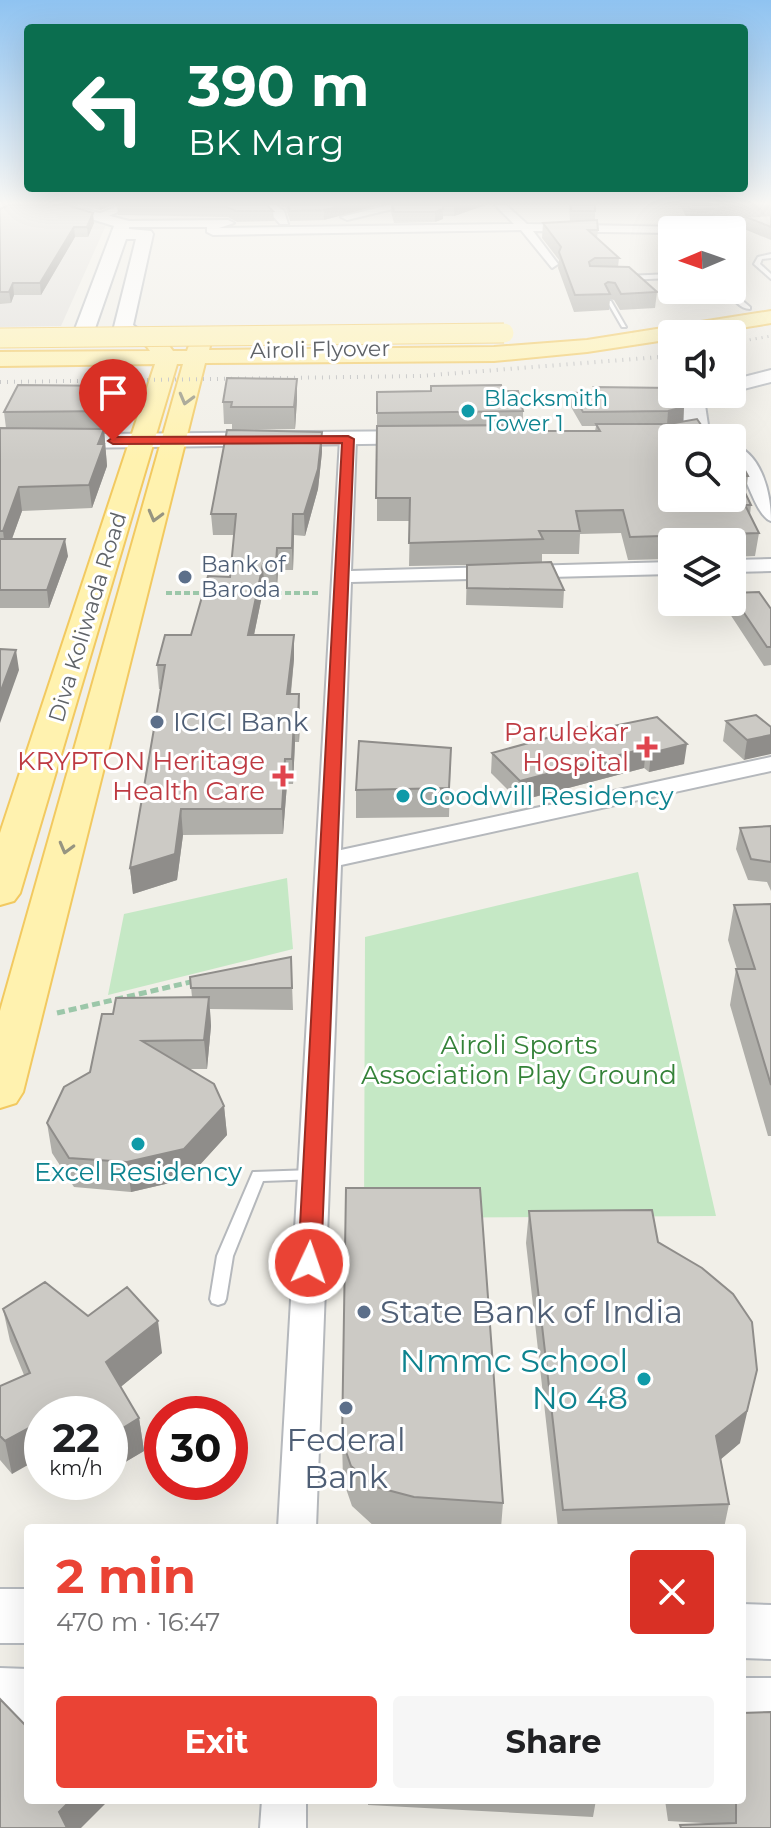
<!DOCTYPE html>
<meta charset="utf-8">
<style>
:root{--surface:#fff;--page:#f6f6f6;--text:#202124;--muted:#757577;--accent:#ea4335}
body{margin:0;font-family:Montserrat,sans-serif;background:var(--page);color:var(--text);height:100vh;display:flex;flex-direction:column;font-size:30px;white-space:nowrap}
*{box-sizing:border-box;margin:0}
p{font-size:26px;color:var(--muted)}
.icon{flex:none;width:44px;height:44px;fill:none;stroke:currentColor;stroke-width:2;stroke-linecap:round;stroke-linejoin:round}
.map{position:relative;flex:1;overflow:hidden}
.details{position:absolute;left:24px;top:1524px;width:722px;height:280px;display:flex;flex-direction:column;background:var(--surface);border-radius:8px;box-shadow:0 8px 32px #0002}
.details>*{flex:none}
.top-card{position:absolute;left:24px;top:24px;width:724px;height:168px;border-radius:8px;box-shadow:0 8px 32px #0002;background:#0b6e4f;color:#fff;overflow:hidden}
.needle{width:52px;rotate:268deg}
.tools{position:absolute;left:658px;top:216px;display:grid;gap:16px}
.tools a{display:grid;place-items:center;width:88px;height:88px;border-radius:8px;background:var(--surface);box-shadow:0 8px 32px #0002;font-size:40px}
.speed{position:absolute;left:24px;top:1396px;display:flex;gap:16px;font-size:40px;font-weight:700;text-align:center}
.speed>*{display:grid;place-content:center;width:104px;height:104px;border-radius:50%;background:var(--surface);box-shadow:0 8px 32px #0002;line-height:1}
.speed small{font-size:20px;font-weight:400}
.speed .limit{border:12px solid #d22;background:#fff;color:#111}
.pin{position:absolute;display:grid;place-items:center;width:68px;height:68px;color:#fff;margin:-82px -34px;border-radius:50% 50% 50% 0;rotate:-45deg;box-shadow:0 0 8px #0007}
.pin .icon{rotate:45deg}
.me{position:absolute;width:88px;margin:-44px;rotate:3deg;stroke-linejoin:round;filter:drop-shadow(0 0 6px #0008)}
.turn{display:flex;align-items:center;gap:28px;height:168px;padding:0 32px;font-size:36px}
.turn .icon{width:104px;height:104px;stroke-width:2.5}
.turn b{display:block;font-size:56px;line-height:68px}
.round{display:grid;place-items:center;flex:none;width:84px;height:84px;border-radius:8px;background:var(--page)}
.head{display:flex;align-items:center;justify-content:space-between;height:136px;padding:0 32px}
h1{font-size:48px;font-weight:700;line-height:60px;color:var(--accent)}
.action{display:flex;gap:16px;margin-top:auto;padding:16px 32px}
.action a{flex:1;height:92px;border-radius:8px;background:var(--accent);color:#fff;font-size:32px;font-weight:700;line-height:92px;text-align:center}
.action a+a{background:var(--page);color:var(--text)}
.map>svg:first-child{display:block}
</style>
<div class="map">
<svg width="771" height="1828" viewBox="0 0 771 1828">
<rect width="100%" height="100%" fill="#f1efe8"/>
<path fill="#e0deda" d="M0,205H32L106,225L61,326L0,327Z"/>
<path fill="#c5e8c5" d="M638,872L716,1216L364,1218L365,937Z
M287,878L293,949L108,995L124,914Z"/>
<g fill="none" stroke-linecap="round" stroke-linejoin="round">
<g stroke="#b5b8bc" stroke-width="4">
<path id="lane" d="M771,254V258L762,259L760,264L771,274V279L754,264L758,257Z
M672,274V278L625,280L622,278L625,276Z
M732,285L735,287L738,297L750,307V309C740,309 732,299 730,290H732Z
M607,301H611L626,327H622Z
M313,1170L318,1171L320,1175L318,1179L263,1181L233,1256L226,1299L224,1303L218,1305L212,1303L210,1299L217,1256L253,1172Z"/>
</g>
<g stroke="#b5b8bc" stroke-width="4">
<path id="street" d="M120,205H135L101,219L91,217Z
M263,205H275L284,211L288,224H280Z
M389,205H409L347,220L341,217Z
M495,205H506L527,224L684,227L771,219V225L672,230V233L533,231L558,264L552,268L521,230L213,235L207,232V227H123L117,224L123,221L228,220L234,223L219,228L514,224Z
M348,434L356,439L351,571L672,562V574L351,582L341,850L771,757V771L341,865L316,1528H278L340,439Z
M732,444C762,453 771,494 771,521C755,516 747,472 732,458Z
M771,559V571L732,572V560Z
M262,1800H306V1828H260Z"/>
</g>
<g stroke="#b6babf" stroke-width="4">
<path id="secondary" d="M46,205H69L129,221V229L151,231L153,234L133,325C142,333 159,336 166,344L163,348L131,343L114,327L136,239H126L92,337L82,343L75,341L72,337L114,226Z
M771,370V382L732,392V380Z
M691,394H720L705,405L708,425L699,437L650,440L647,435L650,430L684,426L683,405Z
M426,431L437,438L434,443L0,449V435Z
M0,1589H28V1643H0Z
M742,1604L771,1605V1659L742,1658Z
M0,1668L28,1669V1727L0,1726Z
M742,1678H771V1736H742Z"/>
</g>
<g stroke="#f2c960" stroke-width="4">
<path id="primary" d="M771,311V323L703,334H672V339L587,352L494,361L205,363L23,1092L16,1103L0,1108V1011L183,364H177L20,893L14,901L0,905V833L155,364L0,366V352L150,351L145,344L156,338L164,339L173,351H187L192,337L200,336L211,342L209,350L494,347L587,340Z"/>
</g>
<path stroke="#9cc7a9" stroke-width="4" stroke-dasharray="6 3" stroke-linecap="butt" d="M166,593H208
M258,593H320"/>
<path stroke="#9cc7a9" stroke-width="5" stroke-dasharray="8 4" stroke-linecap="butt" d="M57,1013L195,981"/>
<use href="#lane" fill="#fff" fill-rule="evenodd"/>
<use href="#street" fill="#fff" fill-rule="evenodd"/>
<use href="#secondary" fill="#fff" fill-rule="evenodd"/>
<use href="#primary" fill="#fff2af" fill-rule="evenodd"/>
<path stroke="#b6b7b8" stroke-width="3" stroke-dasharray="1 5" stroke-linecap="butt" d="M732,343L771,336"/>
<path stroke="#b6b7b8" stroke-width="4" stroke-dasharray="1 6" stroke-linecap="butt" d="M732,343L736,342
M0,382L420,376L672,356"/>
<g stroke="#f2c960" stroke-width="21" stroke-linecap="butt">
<path id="primary-bridge" d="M0,338L504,333"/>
</g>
<use href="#primary-bridge" stroke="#fff2af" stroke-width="19"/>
</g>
<path fill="#afaea9" d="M80,205H113L100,210Z
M117,205H267L273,211L274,221L237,222L228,217L118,215Z
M279,205H379L324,220L290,221L286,208Z
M391,205H486L454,216H443V219L435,222L394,223L391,212Z
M569,205H595V220L598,230L597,238L619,258L618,267L657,292L655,308L620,310L614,300L610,299L609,310L574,312L558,268L559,260L542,238L543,223L570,222Z
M680,205H771V240L744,229L745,218L689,222Z
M0,209L94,223L88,237H75L41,295H14L11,303L0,304Z
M431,386L502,391L523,411V425L530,431H595L596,426H582L571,407L572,393L594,392V387L684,407L683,422L710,438L732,446L748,476L746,494L751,505L750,515L759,533L755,556L732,557V542H672V559L628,560L621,533L580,534L579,554H542V563L564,590L563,608L466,605L467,565L409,566L410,521H377V392L431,391Z
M297,400L295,429L232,430V424H224L223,402Z
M123,405L114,431H104L107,466L92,508L22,511L12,539L68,556L49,608H0V428H6L4,412Z
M322,452L318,489L305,536L294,535L293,570H278L277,586H264L254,635L294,659L291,694L300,718L299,742H295L293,784H287L283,834L183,835L177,880L133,894L130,868L161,689H159L157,665L191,635L230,577L234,535H213L211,514Z
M732,593L771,609V665L764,666L728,611L730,602H732Z
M756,715L744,760L723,741L726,721Z
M599,729L684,764L649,772L644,768L519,801L491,773L492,753Z
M451,748L449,817L356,818V790Z
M771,826V891L767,882L748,880L736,849L740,828Z
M771,904V1136H768L730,1005L736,969H737L728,940L734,905Z
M291,957L293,1010L210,1009L211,1026L207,1069H190L224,1106L227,1135L187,1179L131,1192L74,1187L52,1153L47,1123L90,1072L113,1014L192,997L190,977Z
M529,1211L658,1242L740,1443L720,1460L729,1504L724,1528H558L526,1243Z
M3,1309L88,1316L162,1353L120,1387L139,1418L144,1451L110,1471V1414H42L12,1474L0,1460V1386L24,1375L10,1341Z
M342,1440L503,1503L501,1528H376L352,1506L343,1480Z
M368,1800H596L593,1817L368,1805Z
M665,1800H742L771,1828H680V1825L720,1824L668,1821Z"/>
<path fill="#8f8d8a" d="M99,205H113L100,210Z
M344,205H379L324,220V210Z
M454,205H486L454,216Z
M771,205V216L689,222L691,210Z
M443,209V219L435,222V212Z
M93,213L94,223L88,237L87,227Z
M74,227L75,237L41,295L40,283Z
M13,283L14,295L11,303L9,292Z
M297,379V400L295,429L294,407Z
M121,386L123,405L114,431L112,411Z
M684,407L683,422L667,425L668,411Z
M104,429L107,466L92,508L89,485L98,444Z
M322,432V452L318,489L305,536L304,514Z
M19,487L22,511L6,555L3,531Z
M293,514L294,535L293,570L292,548Z
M65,539L68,556L49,608L47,590Z
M277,548L278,570L277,586L276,564Z
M263,564L264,586L249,659L248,635Z
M294,635V659L288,718L287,694Z
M16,650L19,670L0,723V693Z
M299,694L300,718L299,742L298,718Z
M294,718L295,742L293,784L292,759Z
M771,735V754L744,760L747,740Z
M687,744L684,764L649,772L651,753Z
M646,748L644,768L519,801L520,781Z
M285,759L287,784L283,834L282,809Z
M181,809L183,835L177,880L133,894L130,868Z
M209,997L211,1026L207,1069L204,1040Z
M224,1106L227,1135L187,1179L131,1192L127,1162Z
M158,1321L162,1353L111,1395L106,1362Z
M757,1370L740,1443L709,1469L716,1436Z
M139,1418L144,1451L110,1471V1436Z
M42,1421V1457L12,1474L5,1441Z
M71,1800H109L81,1828H64L59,1812Z"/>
<path fill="#cccac5" stroke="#8f8d8a" stroke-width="2" d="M9,205H67L93,213L87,227H74L40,283H13L9,292H0V209Z
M117,205H267L273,211H236L227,207Z
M288,205H344L324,210L290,211Z
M392,205H457L443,206V209L435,212H394Z
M571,205H595V211H571Z
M688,205H764L691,210Z
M771,215V227L746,217Z
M597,220L598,230H588L619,258H595L589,262L590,266L629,267L657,292L621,294L615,283L608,282L605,284L610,294L575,295L559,252L561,247L543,223Z
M227,378L297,379L294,407H231L232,402H223Z
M18,385L121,386L112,411L4,412Z
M501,385L502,391H518L523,411L377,413V392L431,391V386Z
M594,387L672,388V394H679L684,407L668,411L583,412L572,393L597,392Z
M697,419L710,438H672V498H732V446L748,476H737L751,505H745L759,533L630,537L623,510L576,511L580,531H539L543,539L409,543L410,498H376L377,426L529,425L530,431H600L596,424H669Z
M0,428L104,429L98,444H104L89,485L19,487L3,531H0Z
M227,430L322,432L318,469L304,514H293L292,548H277L276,564H263L248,635H294L287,694H299L298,718H294L292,759H285L282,809H181L175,854L130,868L165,665H157L165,635H191L208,576L230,577L236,514H211Z
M0,539H65L47,590H0Z
M551,562L564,590L467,588V565Z
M759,592L771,609V647H767L732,595V593Z
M0,649L16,650L0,693Z
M756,715L771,727V735L747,740L726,721Z
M657,717L687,744L651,753L646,748L520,781L492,753L594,725L599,729Z
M359,741L451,748L449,788L356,790Z
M771,826V862L751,859L740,828Z
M771,904V1085L736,969H755L734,905Z
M291,957L292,988H191L190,977Z
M209,997L204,1040L142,1041L214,1084L224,1106L184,1149L127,1162L69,1158L47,1123L64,1087L90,1072L102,1014H113L116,998Z
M346,1188H480L503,1503L414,1497L376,1487L351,1466L342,1440Z
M652,1210L658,1242L702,1268L733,1294L752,1322L757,1370L747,1411L716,1436L729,1504L563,1510L529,1211Z
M45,1282L88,1316L127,1287L158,1321L106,1362L139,1418L110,1436V1414L55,1413L42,1414V1421L5,1441L0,1436V1386L30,1373L3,1309Z
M0,1699L28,1728V1800H71L59,1812L67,1828H0Z
M771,1712V1828H681L680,1825L736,1823V1800H742V1713Z"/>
<defs><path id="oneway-chevron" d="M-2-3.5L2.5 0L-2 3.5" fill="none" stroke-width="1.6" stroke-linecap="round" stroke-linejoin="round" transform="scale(2)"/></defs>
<g stroke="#979581">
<use href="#oneway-chevron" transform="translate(186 399) rotate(105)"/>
<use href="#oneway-chevron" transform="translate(155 516) rotate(105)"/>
<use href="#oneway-chevron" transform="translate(66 848) rotate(105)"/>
</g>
<linearGradient id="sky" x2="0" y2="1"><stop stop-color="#8fc3f1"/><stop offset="0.44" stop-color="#f9f8f5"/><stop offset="1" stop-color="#f9f8f5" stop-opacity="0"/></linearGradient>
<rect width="771" height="461" fill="url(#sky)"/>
<path fill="#ea4335" stroke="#982c22" stroke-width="2" d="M348,436L354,439L321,1263L317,1270H301L298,1263L342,443L113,444L108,441L113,437Z"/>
<g fill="#0f9aa8" stroke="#fff" stroke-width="3">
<circle cx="468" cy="411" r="8"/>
<circle cx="403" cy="796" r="8"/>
<circle cx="138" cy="1144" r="8"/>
<circle cx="644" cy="1379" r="8"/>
</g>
<g fill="#5c6f8a" stroke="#fff" stroke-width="3">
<circle cx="185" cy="577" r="8"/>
<circle cx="157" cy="722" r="8"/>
<circle cx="364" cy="1312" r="8"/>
<circle cx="346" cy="1408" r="8"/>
</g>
<g fill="#e0444e" stroke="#fff" stroke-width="3">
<path d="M643 735h8v8h8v8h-8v8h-8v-8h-8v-8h8z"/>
<path d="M279 764h8v8h8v8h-8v8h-8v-8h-8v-8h8z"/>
</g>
<g text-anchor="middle" stroke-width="6" stroke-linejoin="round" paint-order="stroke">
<g font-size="22" fill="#5f6368" stroke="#fff">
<text transform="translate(320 349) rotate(-1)" y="8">Airoli Flyover</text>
<text transform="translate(87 617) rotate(-73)" y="8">Diva Koliwada Road</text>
</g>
<g font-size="22" fill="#0d838f" stroke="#fff" text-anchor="start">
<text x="484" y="406">Blacksmith<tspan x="484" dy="25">Tower 1</tspan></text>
</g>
<g font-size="22" fill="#4e5e75" stroke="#fff" text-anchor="start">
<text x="201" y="572">Bank of<tspan x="201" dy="25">Baroda</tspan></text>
</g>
<g font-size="26" fill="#4e5e75" stroke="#fff" text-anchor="start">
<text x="173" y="731">ICICI Bank</text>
</g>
<g font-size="26" fill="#be3a42" stroke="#fff" text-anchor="end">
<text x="629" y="741">Parulekar<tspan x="629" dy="30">Hospital</tspan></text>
<text x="265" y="770">KRYPTON Heritage<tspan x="265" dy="30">Health Care</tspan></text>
</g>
<g font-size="26" fill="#0d838f" stroke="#fff" text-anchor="start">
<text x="419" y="805">Goodwill Residency</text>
<text x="138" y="1181" text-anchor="middle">Excel Residency</text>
</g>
<g font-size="26" fill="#348238" stroke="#fff">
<text x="519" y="1054">Airoli Sports<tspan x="519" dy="30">Association Play Ground</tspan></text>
</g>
<g font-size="32" fill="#4e5e75" stroke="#fff" text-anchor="start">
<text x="380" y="1323">State Bank of India</text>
<text x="346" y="1451" text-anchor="middle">Federal<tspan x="346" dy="37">Bank</tspan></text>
</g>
<g font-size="32" fill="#0d838f" stroke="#fff" text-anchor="end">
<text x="628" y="1372">Nmmc School<tspan x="628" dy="37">No 48</tspan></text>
</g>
</g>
</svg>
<div class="tools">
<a><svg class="needle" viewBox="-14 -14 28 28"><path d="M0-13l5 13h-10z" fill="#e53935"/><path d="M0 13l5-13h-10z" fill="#757577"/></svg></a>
<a><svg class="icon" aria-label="sound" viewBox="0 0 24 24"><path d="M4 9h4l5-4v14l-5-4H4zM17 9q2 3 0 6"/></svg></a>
<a><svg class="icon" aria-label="search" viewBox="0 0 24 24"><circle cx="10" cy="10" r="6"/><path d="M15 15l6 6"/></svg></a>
<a><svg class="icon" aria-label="layers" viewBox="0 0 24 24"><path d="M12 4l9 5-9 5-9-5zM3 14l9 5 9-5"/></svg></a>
</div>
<div class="speed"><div>22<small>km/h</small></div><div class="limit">30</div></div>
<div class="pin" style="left:113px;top:441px;background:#d93025"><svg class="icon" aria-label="arrive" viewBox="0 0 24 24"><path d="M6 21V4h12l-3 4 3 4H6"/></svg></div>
<svg class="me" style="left:309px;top:1263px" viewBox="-20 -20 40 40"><circle r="17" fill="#ea4335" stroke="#fff" stroke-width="3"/><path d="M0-11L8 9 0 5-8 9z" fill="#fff"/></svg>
<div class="top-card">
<div class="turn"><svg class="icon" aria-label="left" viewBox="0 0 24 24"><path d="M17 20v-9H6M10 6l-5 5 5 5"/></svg><div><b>390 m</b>BK Marg</div></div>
</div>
<section class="details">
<div class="head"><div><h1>2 min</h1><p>470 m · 16:47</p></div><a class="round" style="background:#d93025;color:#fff"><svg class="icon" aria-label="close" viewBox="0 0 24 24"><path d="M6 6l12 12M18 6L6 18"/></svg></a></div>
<div class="action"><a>Exit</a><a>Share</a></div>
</section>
</div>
